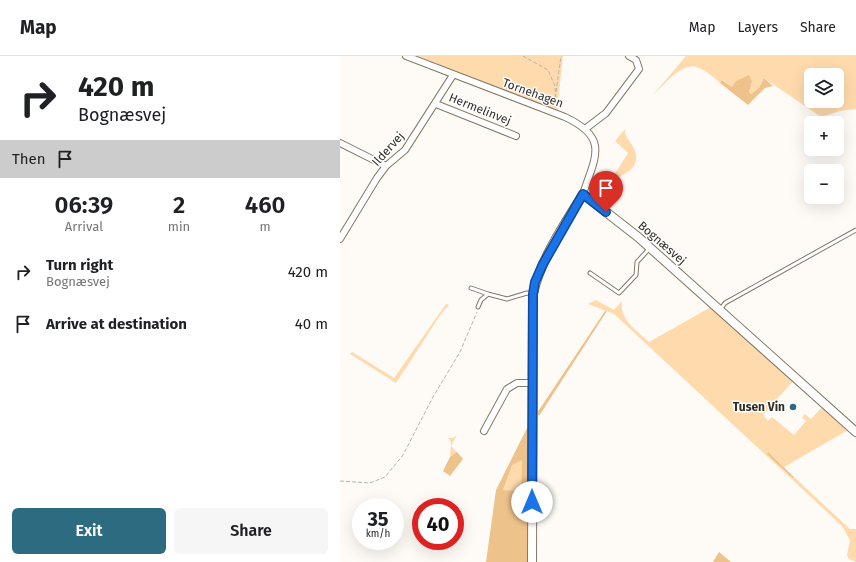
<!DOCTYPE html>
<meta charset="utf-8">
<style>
:root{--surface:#fff;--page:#f6f6f6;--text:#202124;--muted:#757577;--line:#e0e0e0;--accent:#2d6b81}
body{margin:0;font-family:"Fira Sans",sans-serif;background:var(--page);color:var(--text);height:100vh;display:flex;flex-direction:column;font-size:15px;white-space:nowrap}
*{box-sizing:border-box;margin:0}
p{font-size:13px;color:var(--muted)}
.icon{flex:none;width:22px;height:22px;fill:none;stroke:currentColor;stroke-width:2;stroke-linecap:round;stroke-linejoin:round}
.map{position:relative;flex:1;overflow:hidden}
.side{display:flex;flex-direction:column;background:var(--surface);width:340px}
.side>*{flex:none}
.banner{background:#fff;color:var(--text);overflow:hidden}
.controls{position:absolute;left:464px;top:12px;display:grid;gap:8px}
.controls a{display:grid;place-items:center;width:40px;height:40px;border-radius:6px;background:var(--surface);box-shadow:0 4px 16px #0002;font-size:20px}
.speed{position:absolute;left:12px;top:442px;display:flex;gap:8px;font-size:20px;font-weight:700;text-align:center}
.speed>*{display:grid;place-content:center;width:52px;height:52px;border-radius:50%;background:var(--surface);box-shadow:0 4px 16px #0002;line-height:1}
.speed small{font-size:10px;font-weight:400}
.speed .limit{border:6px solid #d22;background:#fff;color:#111}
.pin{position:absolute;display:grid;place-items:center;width:34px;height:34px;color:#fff;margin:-41px -17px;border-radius:50% 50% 50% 0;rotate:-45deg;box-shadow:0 0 4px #0007}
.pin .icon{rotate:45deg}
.me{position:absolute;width:44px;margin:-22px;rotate:0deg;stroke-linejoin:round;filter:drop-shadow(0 0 3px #0008)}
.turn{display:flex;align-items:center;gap:14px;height:84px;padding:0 12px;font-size:18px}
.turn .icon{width:52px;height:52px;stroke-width:2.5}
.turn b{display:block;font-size:28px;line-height:34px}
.then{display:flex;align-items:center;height:38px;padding:0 12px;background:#0003;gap:8px;font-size:15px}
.eta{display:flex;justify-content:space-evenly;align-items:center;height:68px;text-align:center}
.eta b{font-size:24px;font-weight:600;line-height:28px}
.button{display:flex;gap:8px;margin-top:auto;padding:8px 12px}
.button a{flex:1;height:46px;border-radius:6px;background:var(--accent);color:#fff;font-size:16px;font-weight:600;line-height:46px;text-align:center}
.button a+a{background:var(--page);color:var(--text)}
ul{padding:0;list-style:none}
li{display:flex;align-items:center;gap:12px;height:52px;padding:0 12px}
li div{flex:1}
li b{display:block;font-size:15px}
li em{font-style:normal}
header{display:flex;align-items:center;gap:24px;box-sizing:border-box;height:56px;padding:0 20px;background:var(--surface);border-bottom:1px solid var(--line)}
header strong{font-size:19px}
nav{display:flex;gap:22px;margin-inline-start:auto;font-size:14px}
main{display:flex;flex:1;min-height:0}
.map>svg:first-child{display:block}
</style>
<header>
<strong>Map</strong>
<nav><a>Map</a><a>Layers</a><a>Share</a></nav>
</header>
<main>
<section class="side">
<div class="banner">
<div class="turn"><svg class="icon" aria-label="right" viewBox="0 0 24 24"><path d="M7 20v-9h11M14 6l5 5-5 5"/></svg><div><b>420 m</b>Bognæsvej</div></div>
<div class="then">Then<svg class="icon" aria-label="arrive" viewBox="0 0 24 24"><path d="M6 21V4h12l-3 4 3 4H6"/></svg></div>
</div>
<div class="eta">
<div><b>06:39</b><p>Arrival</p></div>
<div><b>2</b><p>min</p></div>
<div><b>460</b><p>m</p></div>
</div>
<ul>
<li><svg class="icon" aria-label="right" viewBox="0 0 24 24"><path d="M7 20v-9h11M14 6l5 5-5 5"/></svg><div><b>Turn right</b><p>Bognæsvej</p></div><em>420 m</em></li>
<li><svg class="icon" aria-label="arrive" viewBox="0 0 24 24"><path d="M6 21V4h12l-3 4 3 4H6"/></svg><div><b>Arrive at destination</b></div><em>40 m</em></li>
</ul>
<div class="button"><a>Exit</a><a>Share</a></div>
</section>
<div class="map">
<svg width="516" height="506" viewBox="0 0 516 506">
<rect width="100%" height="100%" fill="#fefbf7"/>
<path fill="#ffdaad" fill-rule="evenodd" d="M77,0H223L217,55Z
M346,0H516V53L500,55L481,61L424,22L419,32L411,38L409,36L412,26L392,31L383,24L380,27C374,22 367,15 359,12C342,4 325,29 313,39ZM471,19H497V45H471Z
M285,73C285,81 288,82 292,89C304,109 288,118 271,124L288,97L275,85Z
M256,244L274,254L282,245C279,264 297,274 309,286L371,251L454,324L423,359L428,365L432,361L454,379L466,365L462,362L465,358L471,363L483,350L510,373L444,411L429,396L453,422L454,421L510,473H516V506L509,503L507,499L510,484L502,470L274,258L248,248Z
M106,248L109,249L101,258L56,327L10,298L12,296L54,322Z
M117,379L111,390L117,396L110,401L111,386L108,382H113Z
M182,404L181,435L163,434L172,408Z"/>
<path fill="#eec28b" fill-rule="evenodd" d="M409,19L412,26L409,36L411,38L419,32L424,22L433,30L425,32L408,49L380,27L382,24L392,31L396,25Z
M265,255H267L199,360L197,357Z
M190,366V506H146L156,434ZM182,404L181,435L163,434L172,409Z
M117,396L123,403L110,420L103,415L110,401Z
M428,396L454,421L453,422L427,398Z
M379,496L391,506H373Z"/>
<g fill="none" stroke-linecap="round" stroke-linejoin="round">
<g stroke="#857867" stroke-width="5">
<path id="lane" d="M250,217L279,237L296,219L297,206L310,192
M131,232L148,238
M138,251L141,244L148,238L167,243L187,237L193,238
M380,254L385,247L516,174"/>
</g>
<g stroke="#857867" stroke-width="8">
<path id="street" d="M66,0L225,61C270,82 255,101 243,138
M96,48L176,80
M245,73L266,57L299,13L296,4L289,0
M0,87L46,110
M0,183L37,122L46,110L65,94L113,19
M144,375L167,333L177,327H192"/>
</g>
<g stroke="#857867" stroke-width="10">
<path id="secondary" d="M192,506L193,238C200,204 225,168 243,138L298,181L516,376"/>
</g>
<path stroke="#b7b4af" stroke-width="1" stroke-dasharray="4 2" stroke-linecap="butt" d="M183,0L208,14L215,30L216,51
M216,36L221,0
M0,425L30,427L45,421L63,399L93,341L120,296L137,256"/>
<use href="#lane" stroke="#fff" stroke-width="3"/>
<use href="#street" stroke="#fff" stroke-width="6"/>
<use href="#secondary" stroke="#fff" stroke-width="8"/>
</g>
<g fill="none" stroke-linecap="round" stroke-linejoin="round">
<g stroke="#114b97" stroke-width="10">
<path id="route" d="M192,446L193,238L195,226L203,208L243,138L266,156"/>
</g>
<use href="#route" stroke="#1a73e8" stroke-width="7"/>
</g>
<circle fill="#2d6b81" stroke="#fff" stroke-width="1.5" cx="453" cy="351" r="4"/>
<g text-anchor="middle" stroke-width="3" stroke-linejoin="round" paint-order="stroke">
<g font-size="12" fill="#322d26" stroke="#fff">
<text transform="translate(193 37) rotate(20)" y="4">Tornehagen</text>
<text transform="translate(140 53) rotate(22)" y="4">Hermelinvej</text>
<text transform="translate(48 93) rotate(-48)" y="4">Ildervej</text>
<text transform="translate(322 187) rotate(41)" y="4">Bognæsvej</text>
</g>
<g font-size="12" font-weight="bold" fill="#322d26" stroke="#fff" text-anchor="end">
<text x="445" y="355">Tusen Vin</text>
</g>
</g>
</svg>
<div class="controls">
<a><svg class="icon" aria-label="layers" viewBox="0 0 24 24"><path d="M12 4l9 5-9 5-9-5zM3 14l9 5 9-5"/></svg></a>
<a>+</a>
<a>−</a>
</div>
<div class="speed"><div>35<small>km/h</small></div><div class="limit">40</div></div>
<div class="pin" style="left:266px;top:156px;background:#d93025"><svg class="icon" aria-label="arrive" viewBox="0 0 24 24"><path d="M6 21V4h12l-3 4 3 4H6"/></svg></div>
<svg class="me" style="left:192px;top:446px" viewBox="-20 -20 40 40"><circle r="19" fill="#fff"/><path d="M0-13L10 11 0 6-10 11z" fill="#1a73e8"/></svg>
</div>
</main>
